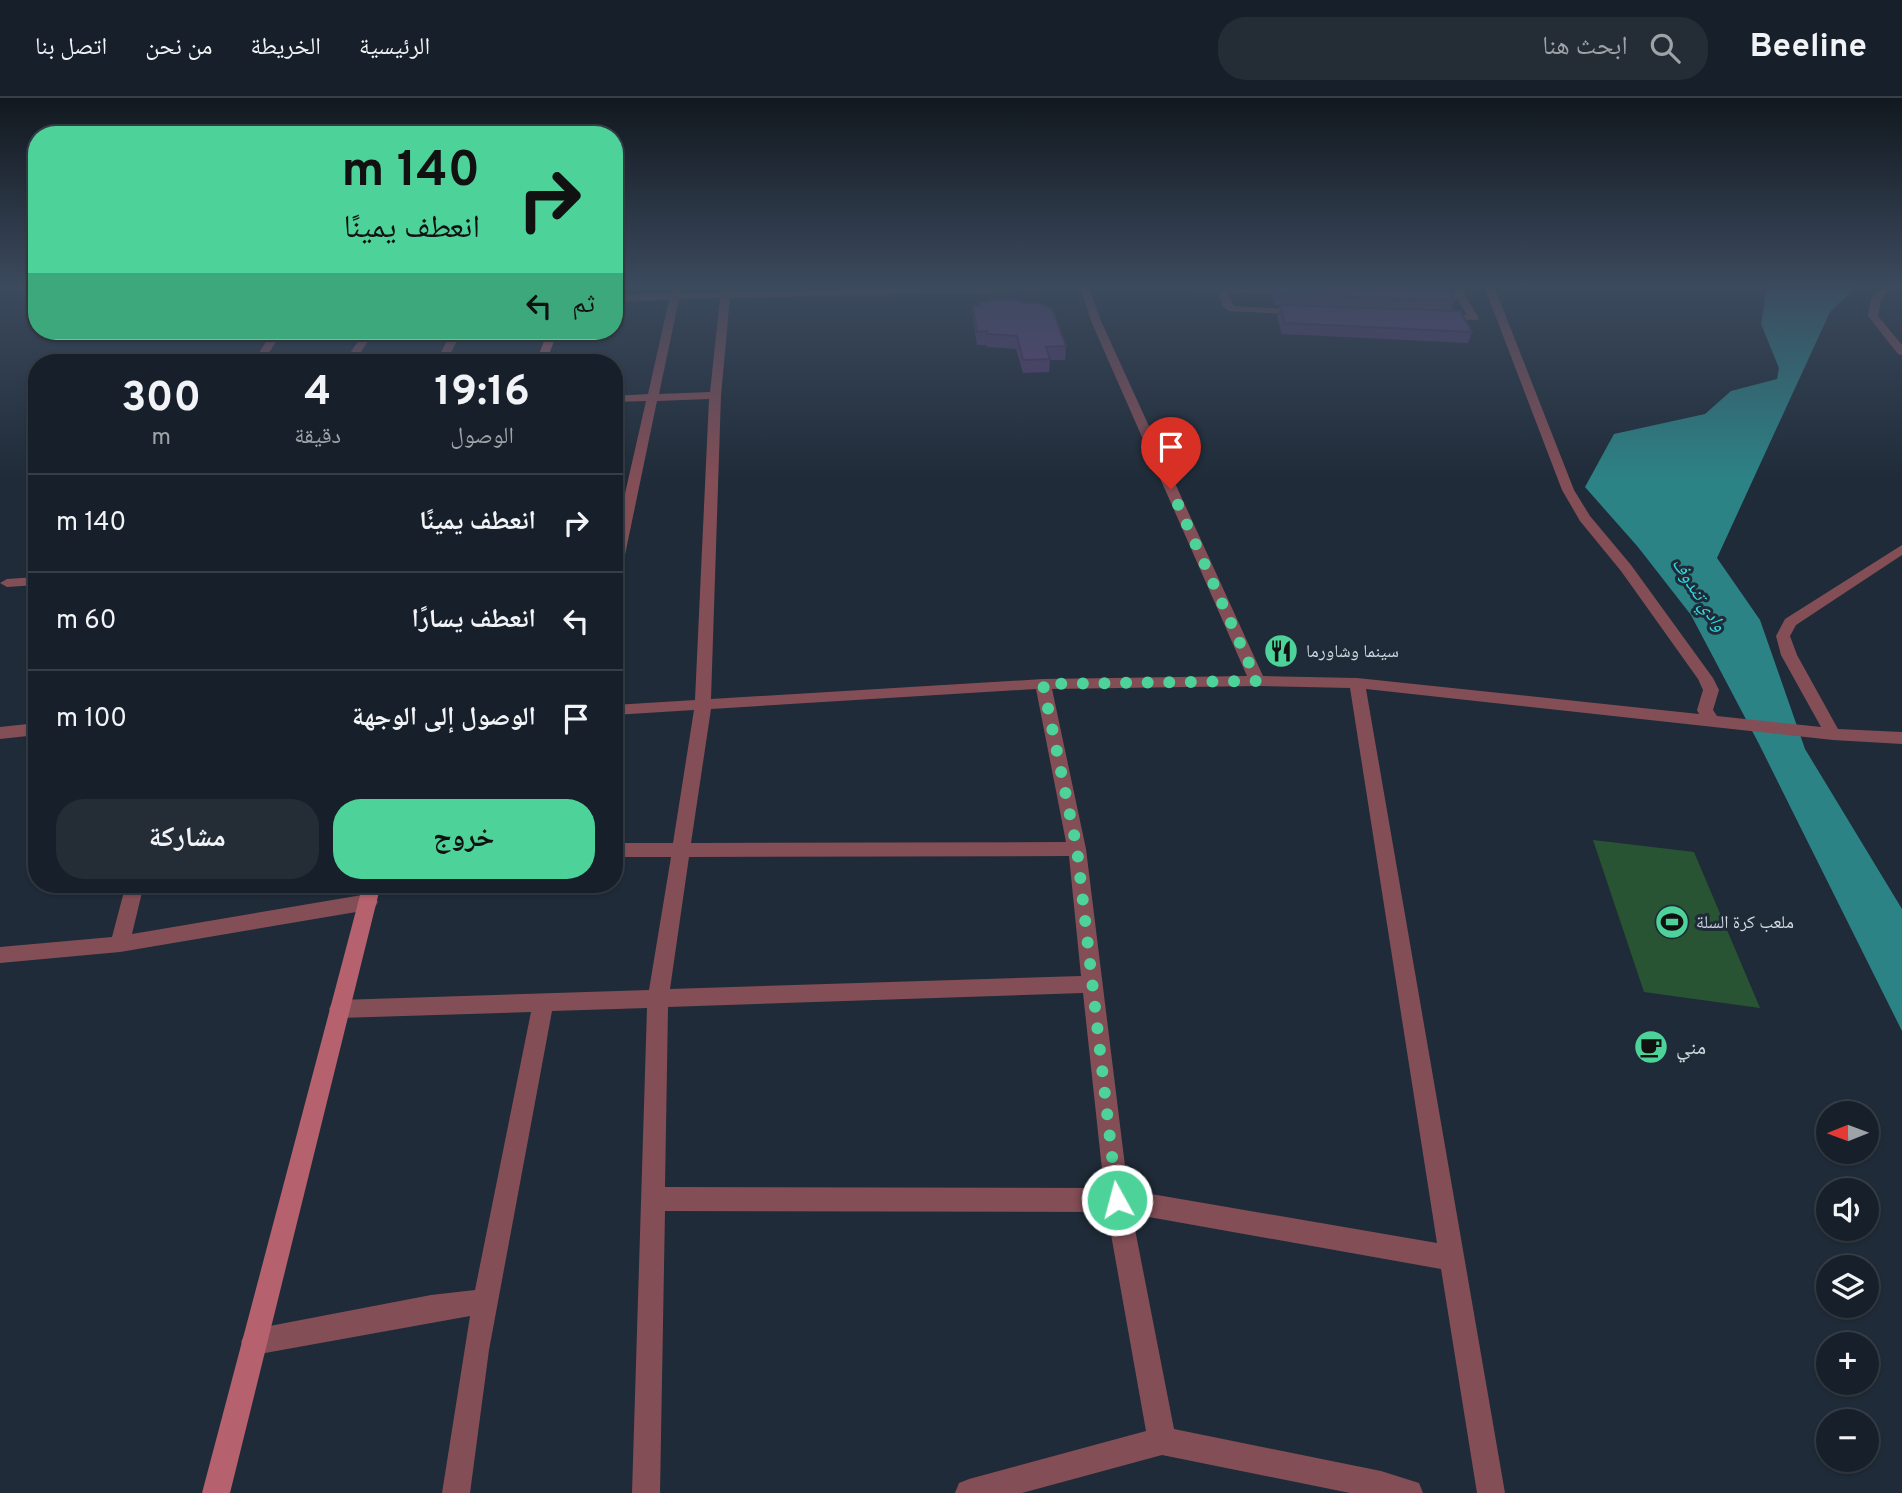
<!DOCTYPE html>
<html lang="ar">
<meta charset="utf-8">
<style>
:root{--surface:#17202a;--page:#242d36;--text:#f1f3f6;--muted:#9ea3a8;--line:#363e47;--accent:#4dd39a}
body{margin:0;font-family:Overpass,"Noto Naskh Arabic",sans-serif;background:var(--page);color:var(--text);direction:rtl;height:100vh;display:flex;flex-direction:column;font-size:26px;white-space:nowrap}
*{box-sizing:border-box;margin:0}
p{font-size:23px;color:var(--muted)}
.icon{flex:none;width:38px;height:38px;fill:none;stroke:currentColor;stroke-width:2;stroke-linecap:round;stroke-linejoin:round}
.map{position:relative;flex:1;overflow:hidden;direction:ltr}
.sheet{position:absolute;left:28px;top:256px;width:595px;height:539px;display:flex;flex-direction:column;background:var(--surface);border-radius:28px;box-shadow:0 2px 5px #0004,0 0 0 2px var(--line);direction:rtl}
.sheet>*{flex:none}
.hud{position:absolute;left:28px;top:28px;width:595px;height:214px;border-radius:28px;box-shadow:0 2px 5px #0004,0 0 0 2px var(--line);direction:rtl;background:#4dd39a;color:#111;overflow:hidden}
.needle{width:46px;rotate:269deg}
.controls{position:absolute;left:1816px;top:1003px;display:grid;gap:14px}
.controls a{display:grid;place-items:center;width:63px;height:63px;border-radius:50%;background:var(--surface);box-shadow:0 2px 5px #0004,0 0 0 2px var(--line);font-size:35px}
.pin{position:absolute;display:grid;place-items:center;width:60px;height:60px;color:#fff;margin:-72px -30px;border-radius:50% 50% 50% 0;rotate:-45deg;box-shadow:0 0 7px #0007}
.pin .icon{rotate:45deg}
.me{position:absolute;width:77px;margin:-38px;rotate:353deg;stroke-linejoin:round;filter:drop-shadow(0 0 5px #0008)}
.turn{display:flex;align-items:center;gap:24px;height:147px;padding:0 28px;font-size:32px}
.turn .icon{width:91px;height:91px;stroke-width:2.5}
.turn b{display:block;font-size:49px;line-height:60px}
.then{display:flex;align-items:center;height:66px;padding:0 28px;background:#0003;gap:14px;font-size:26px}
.eta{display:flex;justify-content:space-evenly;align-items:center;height:119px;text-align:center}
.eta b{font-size:42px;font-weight:700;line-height:49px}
.primary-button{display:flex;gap:14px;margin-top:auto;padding:14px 28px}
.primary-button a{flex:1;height:80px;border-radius:28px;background:var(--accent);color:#111;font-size:28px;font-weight:700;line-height:80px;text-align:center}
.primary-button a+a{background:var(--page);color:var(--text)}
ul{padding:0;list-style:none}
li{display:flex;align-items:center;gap:21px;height:98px;padding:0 28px;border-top:2px solid var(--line)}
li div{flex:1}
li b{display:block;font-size:26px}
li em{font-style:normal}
header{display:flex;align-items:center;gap:42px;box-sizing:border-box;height:98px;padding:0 35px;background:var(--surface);border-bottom:2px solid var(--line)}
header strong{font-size:33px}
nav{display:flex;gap:38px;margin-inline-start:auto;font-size:24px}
.search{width:490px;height:63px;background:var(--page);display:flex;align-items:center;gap:18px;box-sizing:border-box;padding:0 24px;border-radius:28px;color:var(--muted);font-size:26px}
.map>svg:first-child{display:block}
</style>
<header>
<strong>Beeline</strong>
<div class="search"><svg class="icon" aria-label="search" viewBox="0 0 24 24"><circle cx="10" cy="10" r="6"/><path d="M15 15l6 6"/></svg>ابحث هنا</div>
<nav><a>الرئيسية</a><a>الخريطة</a><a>من نحن</a><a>اتصل بنا</a></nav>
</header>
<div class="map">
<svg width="1902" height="1395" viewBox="0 0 1902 1395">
<rect width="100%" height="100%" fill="#1f2b38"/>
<path fill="#295433" d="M1593,742L1694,754L1760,910L1644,894Z"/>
<path fill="#2c8386" d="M1767,188H1857L1830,214L1717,460L1760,522L1805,651L1902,811V933L1759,646L1691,517L1638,449L1585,389L1614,336L1705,316L1731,293L1777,281L1779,270L1761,226Z"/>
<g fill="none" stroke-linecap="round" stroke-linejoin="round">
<path fill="#844e56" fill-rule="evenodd" d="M672,188H682L680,196L721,195V188H731L730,194L993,188L1300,191V195L1297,196L1228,194L1234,208L1305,212V216L1302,217L1229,213L1222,208L1219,194L1090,192L1101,223L1263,578L1357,580L1699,616L1697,612L1703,592L1698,581L1621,473L1580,423L1562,392L1484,188H1494L1574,392L1590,418L1631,467L1713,580L1719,592L1713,612L1717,618L1821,629L1781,557L1776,538L1785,521L1902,447V457L1796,527L1790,538L1797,557L1838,631L1902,634V646L1833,642L1366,591L1505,1395H1477L1441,1171L1132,1116L1174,1331L1381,1373L1419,1385L1423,1395H1350L1162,1357L1022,1395H955L959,1385L969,1381L1146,1333L1107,1114L665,1113L660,1395H632L647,910L552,913L489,1252L470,1395H442L470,1218L254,1257L245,1253L241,1244L245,1235L254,1231L431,1197L475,1192L531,914L339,920L332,917L329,911L332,905L339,902L649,892L671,759H614V745H673L694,612L614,617V607L695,602L709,301L657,303L621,476L614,480V444L646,303L614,304V298L648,296L669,202L614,203V197L671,196ZM1081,192L1091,223L1247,578L1043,581L711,601L721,297L730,200ZM720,200L710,294L659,296L679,201ZM1257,588L1350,590L1437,1145L1128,1092L1086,751L1052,591ZM1036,591L1066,744L691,745L711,611ZM1069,758L1081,878L670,891L689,759ZM1083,895L1104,1090L665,1089L668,909Z
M1453,188H1463L1466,199L1479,220L1477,222L1439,221L1437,219L1442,216L1467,217L1458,202L1430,201L1425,198L1430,195L1455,196Z
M1883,188H1893L1881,202L1878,218L1902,247V257L1898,256L1868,218L1871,201Z
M273,233H283L263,264H253Z
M365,233H375L354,264H344Z
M452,233H462L446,264H436Z
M37,479V487L7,489L0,485L7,481Z
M37,625V637L0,641V629Z
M126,786H144L132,836L368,796L375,799L378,804L375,809L368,812L120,854L0,865V849L112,839Z"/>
<path fill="#b5616e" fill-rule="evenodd" d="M548,233H558L546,264H536Z
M363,786H381L230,1395H202Z"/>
</g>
<path fill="#583b6f" d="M1274,188L1454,203L1451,213L1472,234L1468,245L1282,236L1277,218L1280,207H1274L1272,198Z
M1318,188H1440L1439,193Z
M1024,205L1066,248L1065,262H1050L1049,274L1023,275L1016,251L987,249L986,247H977L973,221V208Z"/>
<path fill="#664581" stroke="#47305a" stroke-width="2" d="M1275,188L1449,193L1454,203L1277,196Z
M1014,201L1023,203L1024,205H1039L1052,211L1066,248L1046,249L1050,261L1023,262L1017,238L987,236V233L977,234L973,208H980L979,204H986V202Z
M1280,207L1460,213L1472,234L1285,225Z"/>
<linearGradient id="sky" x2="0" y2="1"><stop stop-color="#11181f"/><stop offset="0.49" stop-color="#3c4a5e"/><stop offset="1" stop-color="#3c4a5e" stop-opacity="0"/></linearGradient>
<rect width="1902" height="384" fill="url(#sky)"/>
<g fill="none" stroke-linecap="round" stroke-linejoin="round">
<path stroke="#4dd39a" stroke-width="12" stroke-dasharray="0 21.6" d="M1117,1102L1077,751L1043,586L1257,583L1171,391"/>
</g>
<defs>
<g id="restaurant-disc" transform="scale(1.75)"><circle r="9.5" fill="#4dd39a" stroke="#1f2b38"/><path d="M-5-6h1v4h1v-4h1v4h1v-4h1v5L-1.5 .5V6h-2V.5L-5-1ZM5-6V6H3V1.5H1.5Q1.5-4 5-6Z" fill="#111"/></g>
<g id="stadium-disc" transform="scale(1.75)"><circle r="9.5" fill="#4dd39a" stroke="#1f2b38"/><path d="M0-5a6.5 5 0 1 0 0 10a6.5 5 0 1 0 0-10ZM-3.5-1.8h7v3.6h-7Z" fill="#111"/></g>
<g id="cafe-disc" transform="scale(1.75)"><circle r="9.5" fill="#4dd39a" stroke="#1f2b38"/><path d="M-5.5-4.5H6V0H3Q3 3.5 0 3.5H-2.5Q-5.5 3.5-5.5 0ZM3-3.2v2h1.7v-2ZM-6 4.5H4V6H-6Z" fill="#111"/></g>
</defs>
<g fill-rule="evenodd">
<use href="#restaurant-disc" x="1281" y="553"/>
<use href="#stadium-disc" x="1672" y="824"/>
<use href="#cafe-disc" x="1651" y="949"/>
</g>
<g text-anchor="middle" stroke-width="6" stroke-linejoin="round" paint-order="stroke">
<g font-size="18" fill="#d0d8e0" stroke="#1f2b38" text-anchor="start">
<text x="1306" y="559">سينما وشاورما</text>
<text x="1696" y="830">ملعب كرة السلة</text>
</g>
<g font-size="19" font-style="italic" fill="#2ddbe1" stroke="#1f2b38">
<text transform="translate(1700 496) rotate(57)" y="7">وادي تندوف</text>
</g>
<g font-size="21" fill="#d0d8e0" stroke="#1f2b38" text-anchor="start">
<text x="1676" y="956">مني</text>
</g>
</g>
</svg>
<div class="controls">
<a><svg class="needle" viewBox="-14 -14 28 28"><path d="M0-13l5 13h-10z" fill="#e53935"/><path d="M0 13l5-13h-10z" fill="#9ea3a8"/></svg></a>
<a><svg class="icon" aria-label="sound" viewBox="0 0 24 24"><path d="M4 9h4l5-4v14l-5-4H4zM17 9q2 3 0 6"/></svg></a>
<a><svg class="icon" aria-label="layers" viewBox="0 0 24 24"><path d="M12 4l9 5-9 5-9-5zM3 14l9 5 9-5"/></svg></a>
<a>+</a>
<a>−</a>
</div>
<div class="pin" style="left:1171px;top:391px;background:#d93025"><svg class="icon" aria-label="arrive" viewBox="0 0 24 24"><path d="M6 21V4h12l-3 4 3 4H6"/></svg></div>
<svg class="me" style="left:1117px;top:1102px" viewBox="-20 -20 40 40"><circle r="17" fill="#4dd39a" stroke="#fff" stroke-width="3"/><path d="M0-11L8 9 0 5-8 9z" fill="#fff"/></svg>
<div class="hud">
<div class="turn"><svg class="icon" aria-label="right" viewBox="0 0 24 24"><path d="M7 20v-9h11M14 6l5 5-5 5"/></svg><div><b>140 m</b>انعطف يمينًا</div></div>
<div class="then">ثم<svg class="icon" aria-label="left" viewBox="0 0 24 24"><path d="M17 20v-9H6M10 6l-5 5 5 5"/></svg></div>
</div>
<section class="sheet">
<div class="eta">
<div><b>19:16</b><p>الوصول</p></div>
<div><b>4</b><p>دقيقة</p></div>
<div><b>300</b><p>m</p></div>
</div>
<ul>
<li><svg class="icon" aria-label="right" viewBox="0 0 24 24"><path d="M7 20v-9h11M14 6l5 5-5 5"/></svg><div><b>انعطف يمينًا</b></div><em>140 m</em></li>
<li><svg class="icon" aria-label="left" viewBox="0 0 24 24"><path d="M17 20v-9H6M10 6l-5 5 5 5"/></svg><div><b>انعطف يسارًا</b></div><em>60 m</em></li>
<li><svg class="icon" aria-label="arrive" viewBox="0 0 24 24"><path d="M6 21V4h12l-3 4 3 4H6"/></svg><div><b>الوصول إلى الوجهة</b></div><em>100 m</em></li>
</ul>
<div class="primary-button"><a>خروج</a><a>مشاركة</a></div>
</section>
</div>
